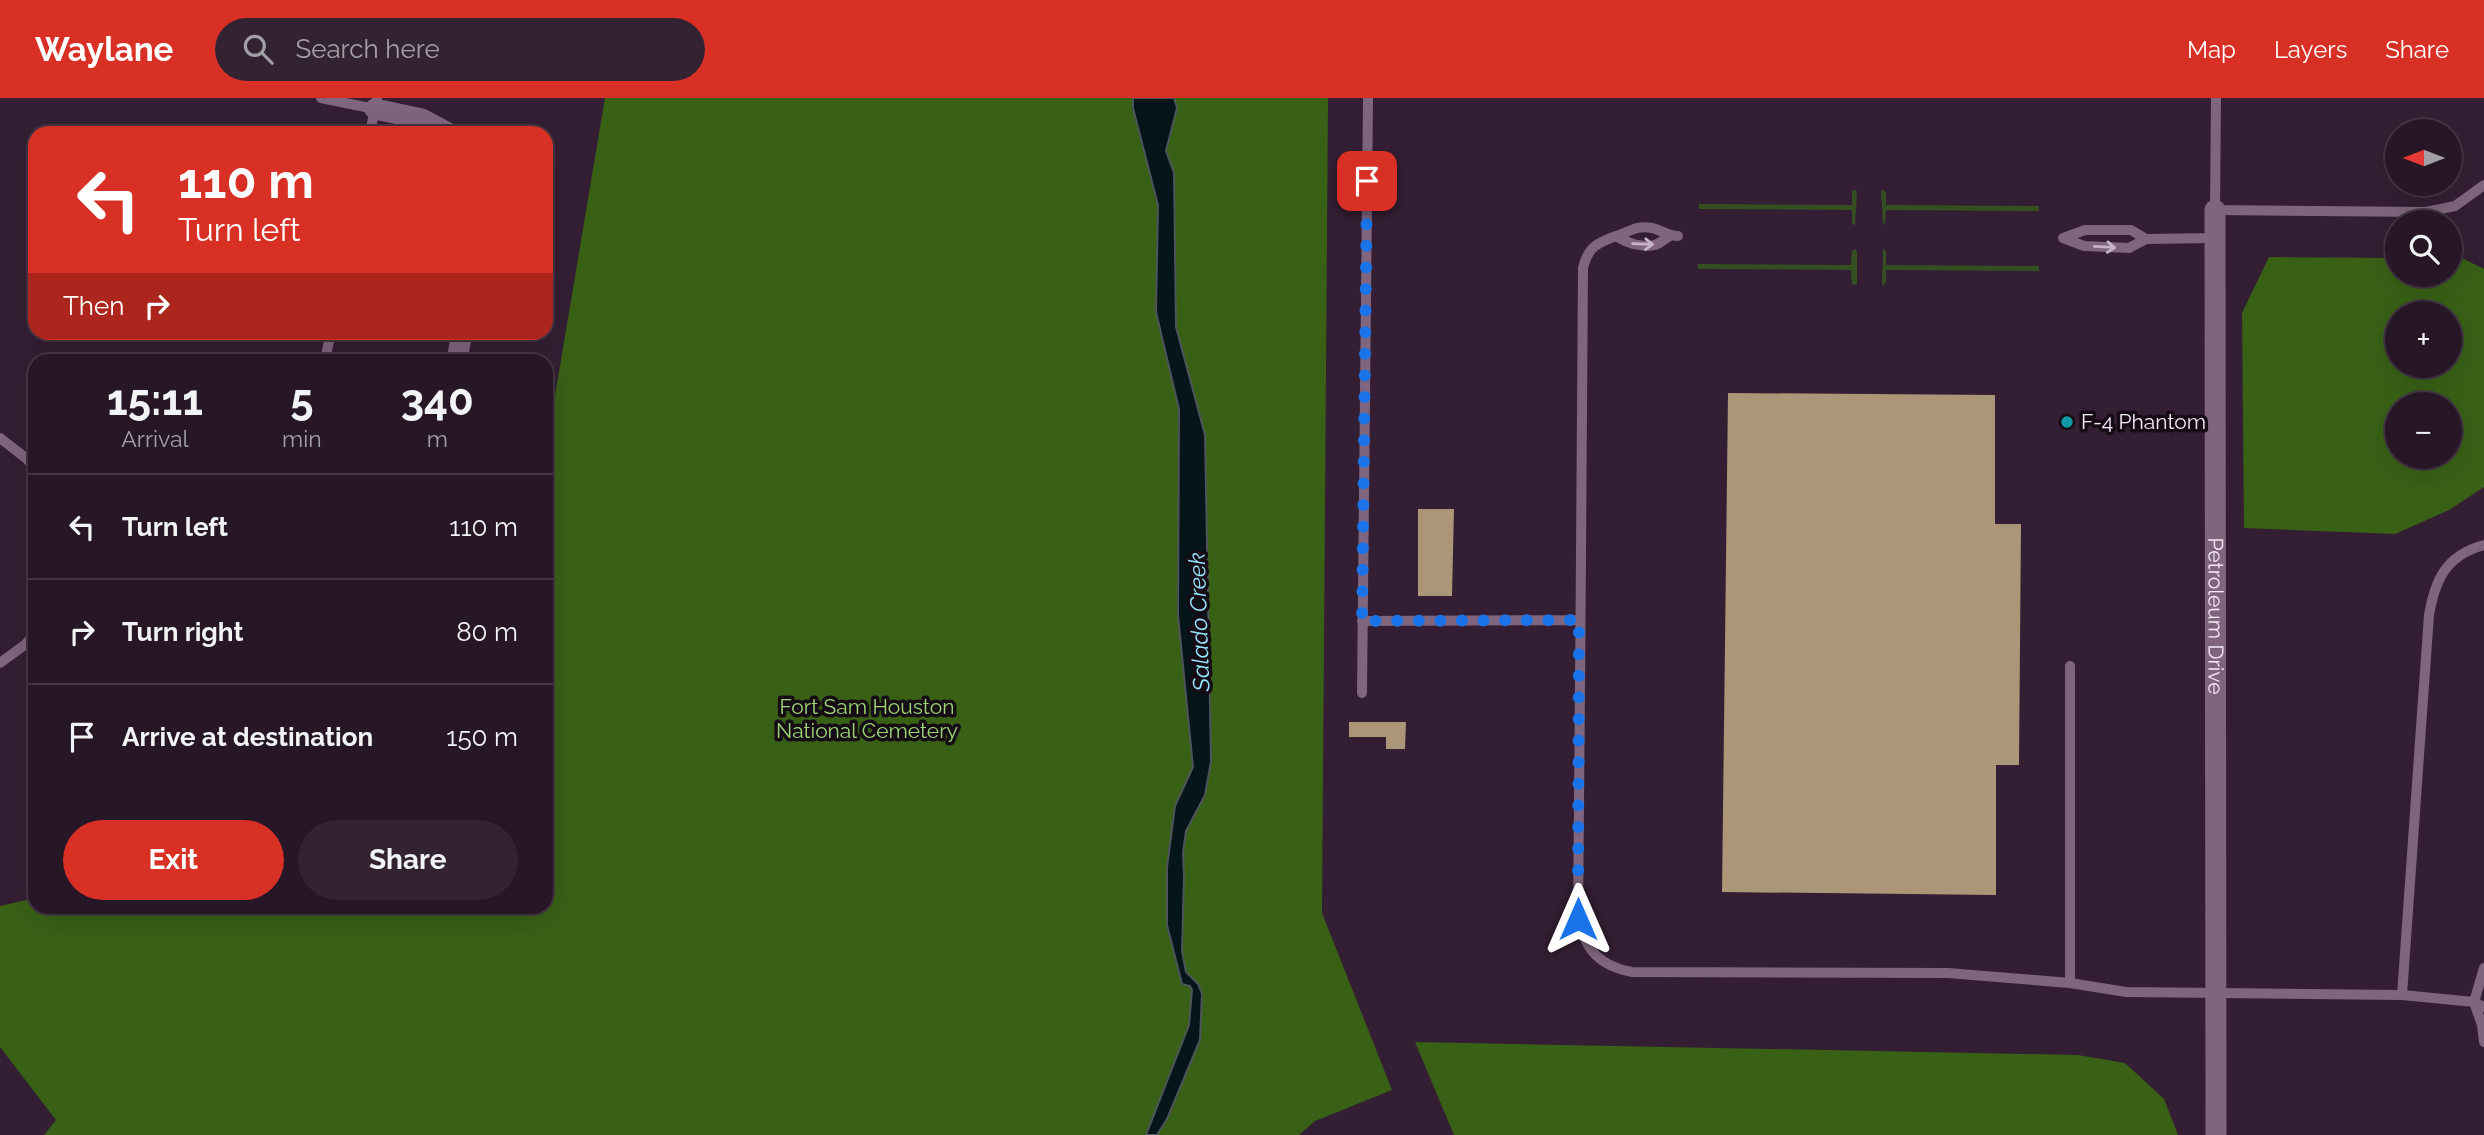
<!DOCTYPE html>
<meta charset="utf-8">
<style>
:root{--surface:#271626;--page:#332332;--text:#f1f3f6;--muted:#a49fa7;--line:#433543;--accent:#d93025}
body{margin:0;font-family:Raleway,sans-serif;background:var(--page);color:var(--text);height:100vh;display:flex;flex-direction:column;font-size:26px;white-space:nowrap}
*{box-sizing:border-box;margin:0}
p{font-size:23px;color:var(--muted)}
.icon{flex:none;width:38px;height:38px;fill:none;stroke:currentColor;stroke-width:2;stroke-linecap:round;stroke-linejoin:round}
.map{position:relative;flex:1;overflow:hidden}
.panel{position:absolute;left:28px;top:256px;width:525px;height:560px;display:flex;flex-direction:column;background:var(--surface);border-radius:21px;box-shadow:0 7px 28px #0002,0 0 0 2px var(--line)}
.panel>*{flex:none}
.top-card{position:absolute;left:28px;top:28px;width:525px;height:214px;border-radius:21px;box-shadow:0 7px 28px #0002,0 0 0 2px var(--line);background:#d93025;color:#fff;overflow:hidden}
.needle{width:46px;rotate:270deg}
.buttons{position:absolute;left:2385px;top:21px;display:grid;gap:14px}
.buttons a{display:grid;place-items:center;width:77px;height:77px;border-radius:50%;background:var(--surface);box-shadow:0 7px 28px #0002,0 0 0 2px var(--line);font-size:35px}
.pin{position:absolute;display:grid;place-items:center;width:60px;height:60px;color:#fff;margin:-30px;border-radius:14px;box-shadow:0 4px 10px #0006}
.me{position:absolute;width:77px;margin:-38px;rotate:0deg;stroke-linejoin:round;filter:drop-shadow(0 0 5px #0008)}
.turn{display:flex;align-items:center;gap:24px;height:147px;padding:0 35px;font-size:32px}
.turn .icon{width:91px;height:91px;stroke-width:2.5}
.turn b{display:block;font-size:49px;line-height:60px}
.then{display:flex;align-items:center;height:66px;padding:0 35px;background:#0003;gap:14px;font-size:26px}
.eta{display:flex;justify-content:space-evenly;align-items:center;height:119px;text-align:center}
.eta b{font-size:42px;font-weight:700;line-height:49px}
.button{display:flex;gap:14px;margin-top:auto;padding:14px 35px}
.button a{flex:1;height:80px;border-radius:42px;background:var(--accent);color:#fff;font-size:28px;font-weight:700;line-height:80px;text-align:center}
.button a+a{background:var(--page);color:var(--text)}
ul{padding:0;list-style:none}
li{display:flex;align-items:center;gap:21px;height:105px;padding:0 35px;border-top:2px solid var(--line)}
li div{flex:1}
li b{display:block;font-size:26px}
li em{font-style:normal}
header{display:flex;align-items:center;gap:42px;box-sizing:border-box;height:98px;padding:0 35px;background:var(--accent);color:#fff}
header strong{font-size:33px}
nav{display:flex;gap:38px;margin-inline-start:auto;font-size:24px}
.search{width:490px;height:63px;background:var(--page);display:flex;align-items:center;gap:18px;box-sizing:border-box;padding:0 24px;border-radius:38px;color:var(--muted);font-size:26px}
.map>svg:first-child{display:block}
</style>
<header>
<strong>Waylane</strong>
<div class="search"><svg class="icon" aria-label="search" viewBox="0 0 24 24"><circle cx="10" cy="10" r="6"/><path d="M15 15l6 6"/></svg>Search here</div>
<nav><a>Map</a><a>Layers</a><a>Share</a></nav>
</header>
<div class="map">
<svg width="2484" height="1037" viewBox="0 0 2484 1037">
<rect width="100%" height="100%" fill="#341e33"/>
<path fill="#344f20" d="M1855,92L1857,94L1855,127L1852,126V112L1699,111V106L1852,107V93Z
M1883,92L1886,94V107L2039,108V113L1886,112L1885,125L1883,127L1881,93Z
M1855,151L1857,153V186L1854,187L1852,186L1851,172L1698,171V166L1851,167L1852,153Z
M1883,151L1886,153V167L2039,168V173L1886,172V185L1882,188Z"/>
<path fill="#396116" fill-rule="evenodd" d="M605,0H1328L1322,815L1392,992L1315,1023L1299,1037H44L56,1022L0,949V808L35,800V808H546V351Z
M2269,159L2397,160L2398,177H2450V161H2464L2484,171V389L2449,412L2395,436L2244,430L2242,215ZM2398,215H2450V268H2398ZM2398,306H2450V359H2398Z
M1415,944L2078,957L2125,965L2164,1001L2178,1037H1454Z"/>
<path fill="#061519" stroke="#4e545b" stroke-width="2" d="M1133,0H1174L1177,10L1166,53L1174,75L1176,229L1205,337L1211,663L1205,697L1186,733L1183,755L1184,779L1182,853L1186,874L1198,886L1202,896L1200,942L1167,1021L1157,1037H1146L1189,927L1192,892L1190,888L1182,886L1167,827V769L1175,708L1193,669L1178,517L1179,311L1156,214L1158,107L1133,10Z"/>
<path fill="#ab9677" d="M1728,295L1995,297V426H2021L2019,667H1996V797L1722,794Z
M1418,411H1454L1452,498H1418Z
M1349,624H1406L1405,651H1386V639H1349Z"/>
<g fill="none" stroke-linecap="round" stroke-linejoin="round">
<path stroke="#7f657d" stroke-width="10" d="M321,0L375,11
M2216,0L2215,112L2426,114L2455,108L2484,87
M370,35L377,0
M1616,138C1627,145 1642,150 1655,147C1660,145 1665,141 1670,138
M1678,138C1667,138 1662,132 1652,130C1635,127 1630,134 1616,138C1597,145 1588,149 1583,170C1583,387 1579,604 1578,821C1586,853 1600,868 1632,874L1948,875L2070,885L2126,894L2402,897L2474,904L2484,909
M2063,140L2084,148L2129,150L2146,141L2215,140
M2063,140L2085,132H2131L2146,141
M325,262L331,234
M0,340L27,361L35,371
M1362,523L1579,522
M0,565L26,546L35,535
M2070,568V885
M1362,595L1368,0
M2484,870L2474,904L2482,927L2484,944
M2402,897L2429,517C2435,482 2446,457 2484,447"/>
<g stroke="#7f657d" stroke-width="21">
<path d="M375,11L422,21L448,35"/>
<path id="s1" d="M2215,112L2216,1037"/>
<path d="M457,262L462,234"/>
</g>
</g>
<defs><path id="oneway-shaft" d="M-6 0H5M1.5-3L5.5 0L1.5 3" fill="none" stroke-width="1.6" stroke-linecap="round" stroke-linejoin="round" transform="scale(1.75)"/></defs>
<g stroke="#c7b4c6">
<use href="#oneway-shaft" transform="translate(1643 146) rotate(2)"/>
<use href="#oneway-shaft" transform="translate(2105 149) rotate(3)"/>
</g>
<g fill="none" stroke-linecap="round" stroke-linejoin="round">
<path stroke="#1a73e8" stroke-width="12" stroke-dasharray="0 21.6" d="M1367,83L1362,523L1579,522L1578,821"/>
</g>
<circle fill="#0f9aa8" stroke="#160c15" stroke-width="2.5" cx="2067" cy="324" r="7"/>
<g text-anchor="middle" stroke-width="7" stroke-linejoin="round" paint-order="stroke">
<g font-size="21" fill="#f7e8f6" stroke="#160c15" text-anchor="start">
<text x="2081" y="331">F-4 Phantom</text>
</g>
<g font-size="21" fill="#f7e8f6" stroke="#160c15">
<text dy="7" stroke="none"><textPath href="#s1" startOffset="406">Petroleum Drive</textPath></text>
</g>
<g font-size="21" fill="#9cd573" stroke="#160c15">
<text x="867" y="616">Fort Sam Houston<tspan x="867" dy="24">National Cemetery</tspan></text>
</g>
<g font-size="23" font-style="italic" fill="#95e7fd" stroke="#160c15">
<text transform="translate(1199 524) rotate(-92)" y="8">Salado Creek</text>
</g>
</g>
</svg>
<div class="buttons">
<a><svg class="needle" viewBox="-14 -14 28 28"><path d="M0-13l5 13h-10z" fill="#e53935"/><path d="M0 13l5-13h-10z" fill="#a49fa7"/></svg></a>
<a><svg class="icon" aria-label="search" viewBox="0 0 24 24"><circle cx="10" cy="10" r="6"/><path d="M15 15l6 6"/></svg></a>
<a>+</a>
<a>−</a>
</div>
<div class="pin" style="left:1367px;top:83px;background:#d93025"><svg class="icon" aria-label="arrive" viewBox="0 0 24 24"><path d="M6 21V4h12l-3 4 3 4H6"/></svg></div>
<svg class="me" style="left:1578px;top:821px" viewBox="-20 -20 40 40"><path d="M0-17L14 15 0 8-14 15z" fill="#1a73e8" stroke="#fff" stroke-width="4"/></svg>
<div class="top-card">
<div class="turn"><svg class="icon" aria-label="left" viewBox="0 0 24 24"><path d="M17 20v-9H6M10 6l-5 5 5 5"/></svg><div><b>110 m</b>Turn left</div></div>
<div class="then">Then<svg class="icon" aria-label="right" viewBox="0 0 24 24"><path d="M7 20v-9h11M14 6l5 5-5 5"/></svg></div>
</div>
<section class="panel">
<div class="eta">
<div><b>15:11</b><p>Arrival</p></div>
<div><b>5</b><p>min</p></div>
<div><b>340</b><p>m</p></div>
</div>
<ul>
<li><svg class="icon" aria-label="left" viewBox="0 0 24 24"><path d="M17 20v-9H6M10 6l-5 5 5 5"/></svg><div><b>Turn left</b></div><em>110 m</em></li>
<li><svg class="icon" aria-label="right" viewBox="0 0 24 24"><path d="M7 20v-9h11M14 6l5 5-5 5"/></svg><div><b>Turn right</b></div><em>80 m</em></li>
<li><svg class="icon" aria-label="arrive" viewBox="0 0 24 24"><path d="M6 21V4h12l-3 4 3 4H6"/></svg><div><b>Arrive at destination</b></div><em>150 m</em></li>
</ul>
<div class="button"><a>Exit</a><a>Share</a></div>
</section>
</div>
